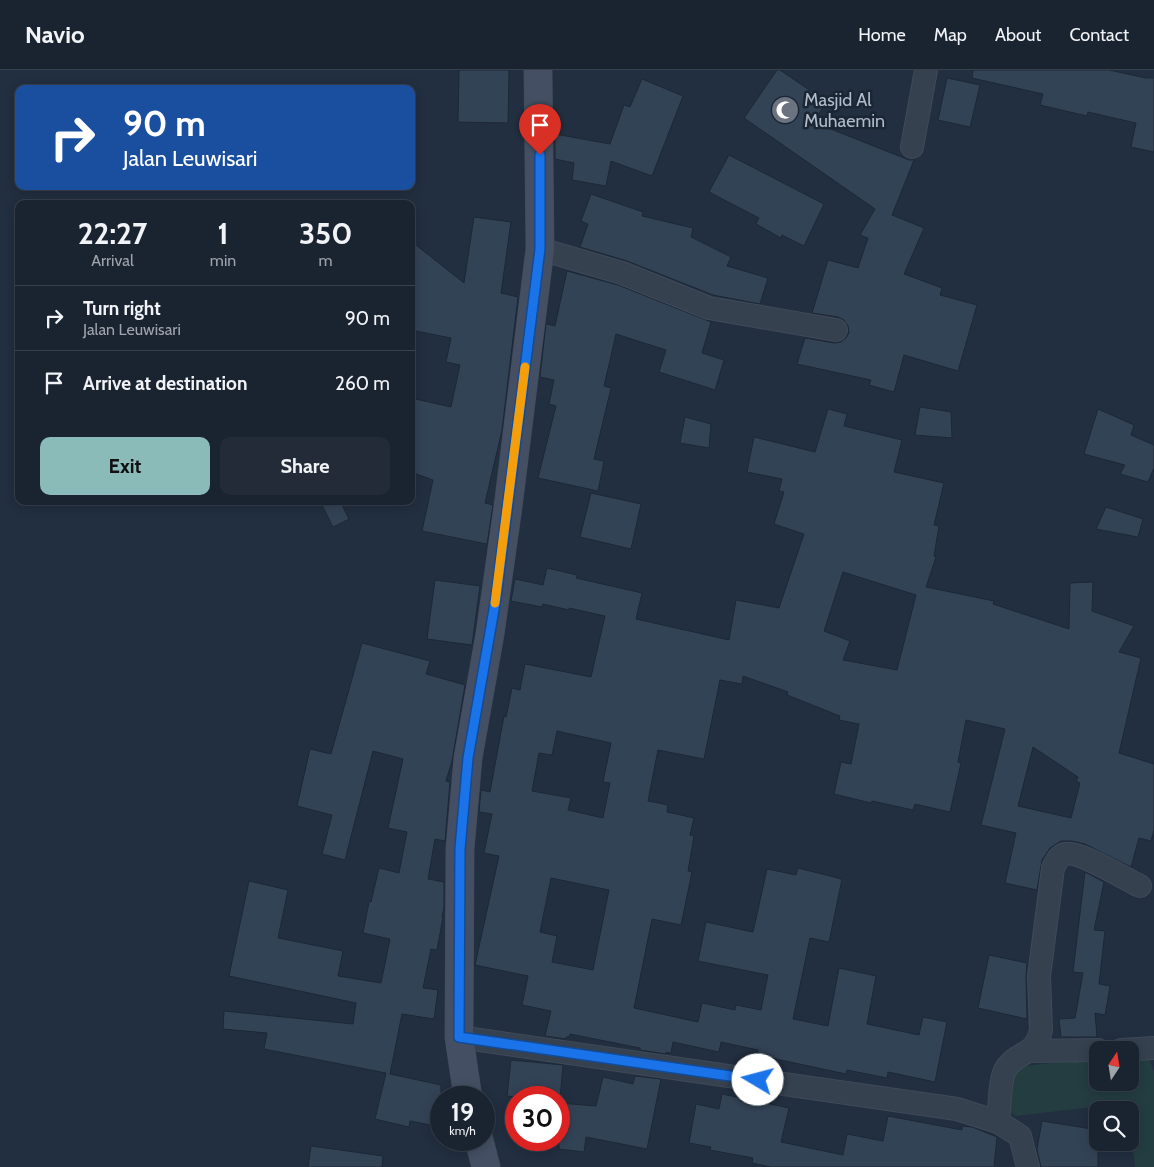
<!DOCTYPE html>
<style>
:root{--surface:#1a2330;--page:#232b38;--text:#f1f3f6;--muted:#9fa4ab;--line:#38404c;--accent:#8bbbb9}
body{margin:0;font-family:Cabin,sans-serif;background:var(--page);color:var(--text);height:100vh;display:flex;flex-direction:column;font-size:19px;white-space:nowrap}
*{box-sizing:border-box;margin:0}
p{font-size:16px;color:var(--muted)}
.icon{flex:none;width:28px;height:28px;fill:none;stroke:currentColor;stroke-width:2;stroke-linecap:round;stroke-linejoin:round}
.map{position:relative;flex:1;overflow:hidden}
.side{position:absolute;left:15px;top:130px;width:400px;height:305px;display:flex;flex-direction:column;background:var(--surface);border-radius:10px;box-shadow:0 2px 12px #0003,0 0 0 1px var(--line)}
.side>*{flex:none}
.banner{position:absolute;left:15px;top:15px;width:400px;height:105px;border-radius:10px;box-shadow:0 2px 12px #0003,0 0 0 1px var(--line);background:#1a4fa0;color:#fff;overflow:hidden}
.needle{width:32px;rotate:12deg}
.tools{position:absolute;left:1089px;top:971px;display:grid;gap:10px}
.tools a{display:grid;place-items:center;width:50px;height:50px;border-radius:10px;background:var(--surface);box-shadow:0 2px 12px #0003,0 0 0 1px var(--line);font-size:25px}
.speed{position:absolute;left:430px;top:1016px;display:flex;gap:10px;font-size:25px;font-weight:700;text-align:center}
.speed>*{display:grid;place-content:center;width:65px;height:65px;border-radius:50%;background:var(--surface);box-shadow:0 2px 12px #0003,0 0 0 1px var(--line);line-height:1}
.speed small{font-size:12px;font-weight:400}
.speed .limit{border:8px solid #d22;background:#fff;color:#111}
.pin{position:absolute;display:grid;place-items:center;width:42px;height:42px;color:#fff;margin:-51px -21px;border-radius:50% 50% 50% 0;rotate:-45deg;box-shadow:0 0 5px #0007}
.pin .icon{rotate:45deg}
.me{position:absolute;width:55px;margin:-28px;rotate:278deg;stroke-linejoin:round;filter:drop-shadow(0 0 4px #0008)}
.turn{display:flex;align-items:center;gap:18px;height:105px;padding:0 25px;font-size:22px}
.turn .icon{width:65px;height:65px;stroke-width:2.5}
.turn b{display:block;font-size:35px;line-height:42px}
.eta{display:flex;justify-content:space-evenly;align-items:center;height:85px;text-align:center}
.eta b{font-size:30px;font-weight:800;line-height:35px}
.action{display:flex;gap:10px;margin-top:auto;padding:10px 25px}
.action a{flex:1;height:58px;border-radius:10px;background:var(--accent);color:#111;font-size:20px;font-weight:800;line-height:58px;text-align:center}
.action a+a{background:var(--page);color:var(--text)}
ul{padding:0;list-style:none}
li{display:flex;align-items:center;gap:15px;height:65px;padding:0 25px;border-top:1px solid var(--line)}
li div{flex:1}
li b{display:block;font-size:19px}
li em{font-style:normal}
header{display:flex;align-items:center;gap:30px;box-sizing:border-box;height:70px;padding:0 25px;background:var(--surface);border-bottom:1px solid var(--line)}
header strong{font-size:24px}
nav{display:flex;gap:28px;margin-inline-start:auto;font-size:18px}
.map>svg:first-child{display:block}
</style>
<header>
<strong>Navio</strong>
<nav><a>Home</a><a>Map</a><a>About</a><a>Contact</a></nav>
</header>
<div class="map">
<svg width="1154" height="1097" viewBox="0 0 1154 1097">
<rect width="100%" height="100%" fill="#222f40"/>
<path fill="#243d41" d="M1147,981L1154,1003V1097H1135L1130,1060V1040H1127V1033L1015,1046L1008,1040L1017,997L1097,987L1098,1012H1130V983Z"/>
<path fill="#334356" stroke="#1d2836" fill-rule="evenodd" d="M459,0H509L508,53L458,52Z
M777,0H780L827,32L813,52L909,90H914L892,145L924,158L904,204L942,218L940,225L977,235L958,301L904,285L894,322L869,315L871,310L797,294L805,268L834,273L841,272L846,268L849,263L848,256L844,250L838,247L812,243L828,190L858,198L868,168L860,165L875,139L744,48Z
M973,0H1109L1146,8H1154V82L1131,77L1136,53L1088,42L1087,46L1040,35L1043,24L972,8Z
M947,8L980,15L970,57L938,50Z
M642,9L683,26L652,106L611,91L606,116L572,110L574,93L555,89V64L610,74L624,35L630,37Z
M729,85L824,134L804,176L782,165L781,168L756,154L759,148L709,122Z
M591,124L643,142L642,146L693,158L691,167L731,187L727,196L768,208L760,234L713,225L627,191L580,177L588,154L581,151Z
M474,147L511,152L501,223L518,227L502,360L485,433L493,435L487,474L422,461L433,410L411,402V328L451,337L460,295L446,292L451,268L411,260V171L464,213Z
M567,201L618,215L711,252L702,283L724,290L715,320L659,302L666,280L616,264L604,316L611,318L594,389L604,391L598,421L538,408L556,336L549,334L554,310L540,307L546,254L555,256Z
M920,337L951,342L952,368L915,365Z
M828,339L847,344L844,356L902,370L894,402L944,413L934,455L939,456L934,486L936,487L926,517L994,531L993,534L1069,559L1070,513L1093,512L1092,541L1134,556L1119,582L1141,588L1119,683L1154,694V760L1151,771L1139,768L1131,797L1085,774L1072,771H1061L1050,778L1042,790L1037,820L1005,813L1016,763L981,755L1005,659L966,650L958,692L961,693L950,742L915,734L913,740L872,731L871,733L834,724L841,692L851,694L859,654L839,650L840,646L787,625L788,622L743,606L742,614L720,610L704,689L658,680L648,731L668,735L667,742L694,748L690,765L694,766L688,801L692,802L681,855L652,849L634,938L698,952L702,933L735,940L736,935L761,940L768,905L698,891L706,852L753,862L767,799L796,805L798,798L842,809L829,872L810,868L793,949L828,956L839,898L876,906L867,954L919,965L923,947L947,952L935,1012L888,1002L887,1008L847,1000L846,1004L757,985L758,980L721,972L719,982L673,972L671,983L666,982V984L640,980V978L570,964L569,967H566V969L545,966L551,941L522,935L528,906L475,895L499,786L484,783L492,744L479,742L481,720L490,722L504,646L506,647L512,618L520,620L525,594L591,607L605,546L569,538V540L543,534L542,537L511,531L515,509L543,515L547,498L577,505L576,508L642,523L636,549L729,570L736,530L779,538L804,464L774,454L784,422L779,421L782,409L747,402L754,367L815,382ZM843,502L916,525L897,600L843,590L850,571L824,561ZM557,661L611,673L603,712L610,713L603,748L568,740L571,728L532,721L539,683L552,685ZM1033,677L1078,707L1076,711L1080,713L1071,748L1018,736ZM551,808L609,820L593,900L552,892L557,866L540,862Z
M1098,339L1134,355L1131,365L1154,375V398L1148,412L1120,404L1125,395L1084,384Z
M685,347L711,354L709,378L680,373Z
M591,423L641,434L631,479L580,467Z
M320,431H340L349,449L333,457Z
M1106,437L1143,449L1138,467L1096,459Z
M435,510L480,516L472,575L427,569Z
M362,573L430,591L426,604L465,615L452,691L446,711L450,712L445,771L435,769L428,809L444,812V837L442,847H443L437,880L431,879L423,918L438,920L434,949L402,944L390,1004L441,1015V1057L410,1051L409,1057L375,1049L386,1003L264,979L267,963L223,959L224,941L353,954L356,933L229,906L249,811L288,820L278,868L343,881L338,906L381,913L390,869L363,863L369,832H371L379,798L399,803L407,762L388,758L403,689L373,681L345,790L322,784L332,745L297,736L310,679L331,684Z
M1085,802L1104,812L1094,860L1105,861L1099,914L1110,916L1105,945L1095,943L1097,967H1061L1059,949L1075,948L1083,903L1073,902Z
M989,885L1027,893L1026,906L1027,949L978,938Z
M511,990L563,995L560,1028H523L507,1026Z
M635,1006L661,1009L647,1079L586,1067L584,1082L559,1079V1033L596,1036L603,1007L633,1014Z
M722,1024L789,1038L781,1072L843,1085L847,1064L883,1071L888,1046L962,1060V1056L972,1057L997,1067L994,1097H771L752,1093L753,1088L710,1080L711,1077L689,1073L696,1034L719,1039Z
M1042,1051L1098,1060V1097H1041L1037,1079Z
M311,1076L383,1086L382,1097H308Z"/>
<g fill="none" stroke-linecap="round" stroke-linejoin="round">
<g stroke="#3f4a58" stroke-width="24">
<path id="minor" d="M912,77L926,0
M540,179L622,203L709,238L836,260
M459,967L957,1039L998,1052L1020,1066L1028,1097
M1121,980L1154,978
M1030,981L1098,980
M998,1052C1000,1039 999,1007 1007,997C1019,980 1035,987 1041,960L1039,906L1053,798C1056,792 1059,785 1065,784C1079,780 1125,809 1140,816"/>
</g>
<g stroke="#3f4a58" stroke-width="29">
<path id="secondary" d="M468,1028L459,967L460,779L468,688L490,564L508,437L540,179L538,0
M479,1070L486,1097"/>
</g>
<use href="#minor" stroke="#364150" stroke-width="22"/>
<use href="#secondary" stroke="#444f63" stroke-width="28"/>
</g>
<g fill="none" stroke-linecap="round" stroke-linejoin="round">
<g stroke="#114b97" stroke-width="12">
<path id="route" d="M540,85V179L535,219L496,528L468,688L460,779L459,967L758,1010"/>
</g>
<use href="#route" stroke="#1a73e8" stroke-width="9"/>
<path stroke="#f59e0b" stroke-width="9" d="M495,533L525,297"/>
</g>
<defs>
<g id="mosque-disc" transform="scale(1.4375)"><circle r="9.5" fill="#6b7280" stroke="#1b2634"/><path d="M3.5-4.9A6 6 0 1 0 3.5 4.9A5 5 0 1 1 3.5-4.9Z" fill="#fff"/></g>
</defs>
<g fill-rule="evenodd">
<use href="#mosque-disc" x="785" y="40"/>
</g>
<g text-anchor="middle" stroke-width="5" stroke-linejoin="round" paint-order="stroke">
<g font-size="18" fill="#b2bbcb" stroke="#1b2634" text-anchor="start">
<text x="804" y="36">Masjid Al<tspan x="804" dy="21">Muhaemin</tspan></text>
</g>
</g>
</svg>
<div class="tools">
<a><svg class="needle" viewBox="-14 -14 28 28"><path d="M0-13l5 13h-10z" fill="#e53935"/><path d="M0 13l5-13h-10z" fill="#9fa4ab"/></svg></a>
<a><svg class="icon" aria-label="search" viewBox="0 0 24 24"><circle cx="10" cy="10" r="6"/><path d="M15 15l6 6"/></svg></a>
</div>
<div class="speed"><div>19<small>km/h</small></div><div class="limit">30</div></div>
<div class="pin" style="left:540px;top:85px;background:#d93025"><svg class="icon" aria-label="arrive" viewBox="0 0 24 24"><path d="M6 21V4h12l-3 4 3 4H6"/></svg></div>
<svg class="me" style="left:758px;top:1010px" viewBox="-20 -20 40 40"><circle r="19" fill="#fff"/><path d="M0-13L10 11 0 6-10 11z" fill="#1a73e8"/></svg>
<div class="banner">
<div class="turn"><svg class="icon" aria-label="right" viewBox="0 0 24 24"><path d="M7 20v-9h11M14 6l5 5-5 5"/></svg><div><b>90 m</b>Jalan Leuwisari</div></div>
</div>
<section class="side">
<div class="eta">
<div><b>22:27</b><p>Arrival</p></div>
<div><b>1</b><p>min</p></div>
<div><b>350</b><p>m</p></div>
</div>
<ul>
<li><svg class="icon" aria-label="right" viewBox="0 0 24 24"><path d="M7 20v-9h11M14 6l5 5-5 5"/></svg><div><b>Turn right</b><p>Jalan Leuwisari</p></div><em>90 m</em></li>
<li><svg class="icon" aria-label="arrive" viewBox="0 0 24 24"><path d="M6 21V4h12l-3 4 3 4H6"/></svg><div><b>Arrive at destination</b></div><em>260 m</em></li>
</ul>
<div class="action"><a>Exit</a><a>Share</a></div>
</section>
</div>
